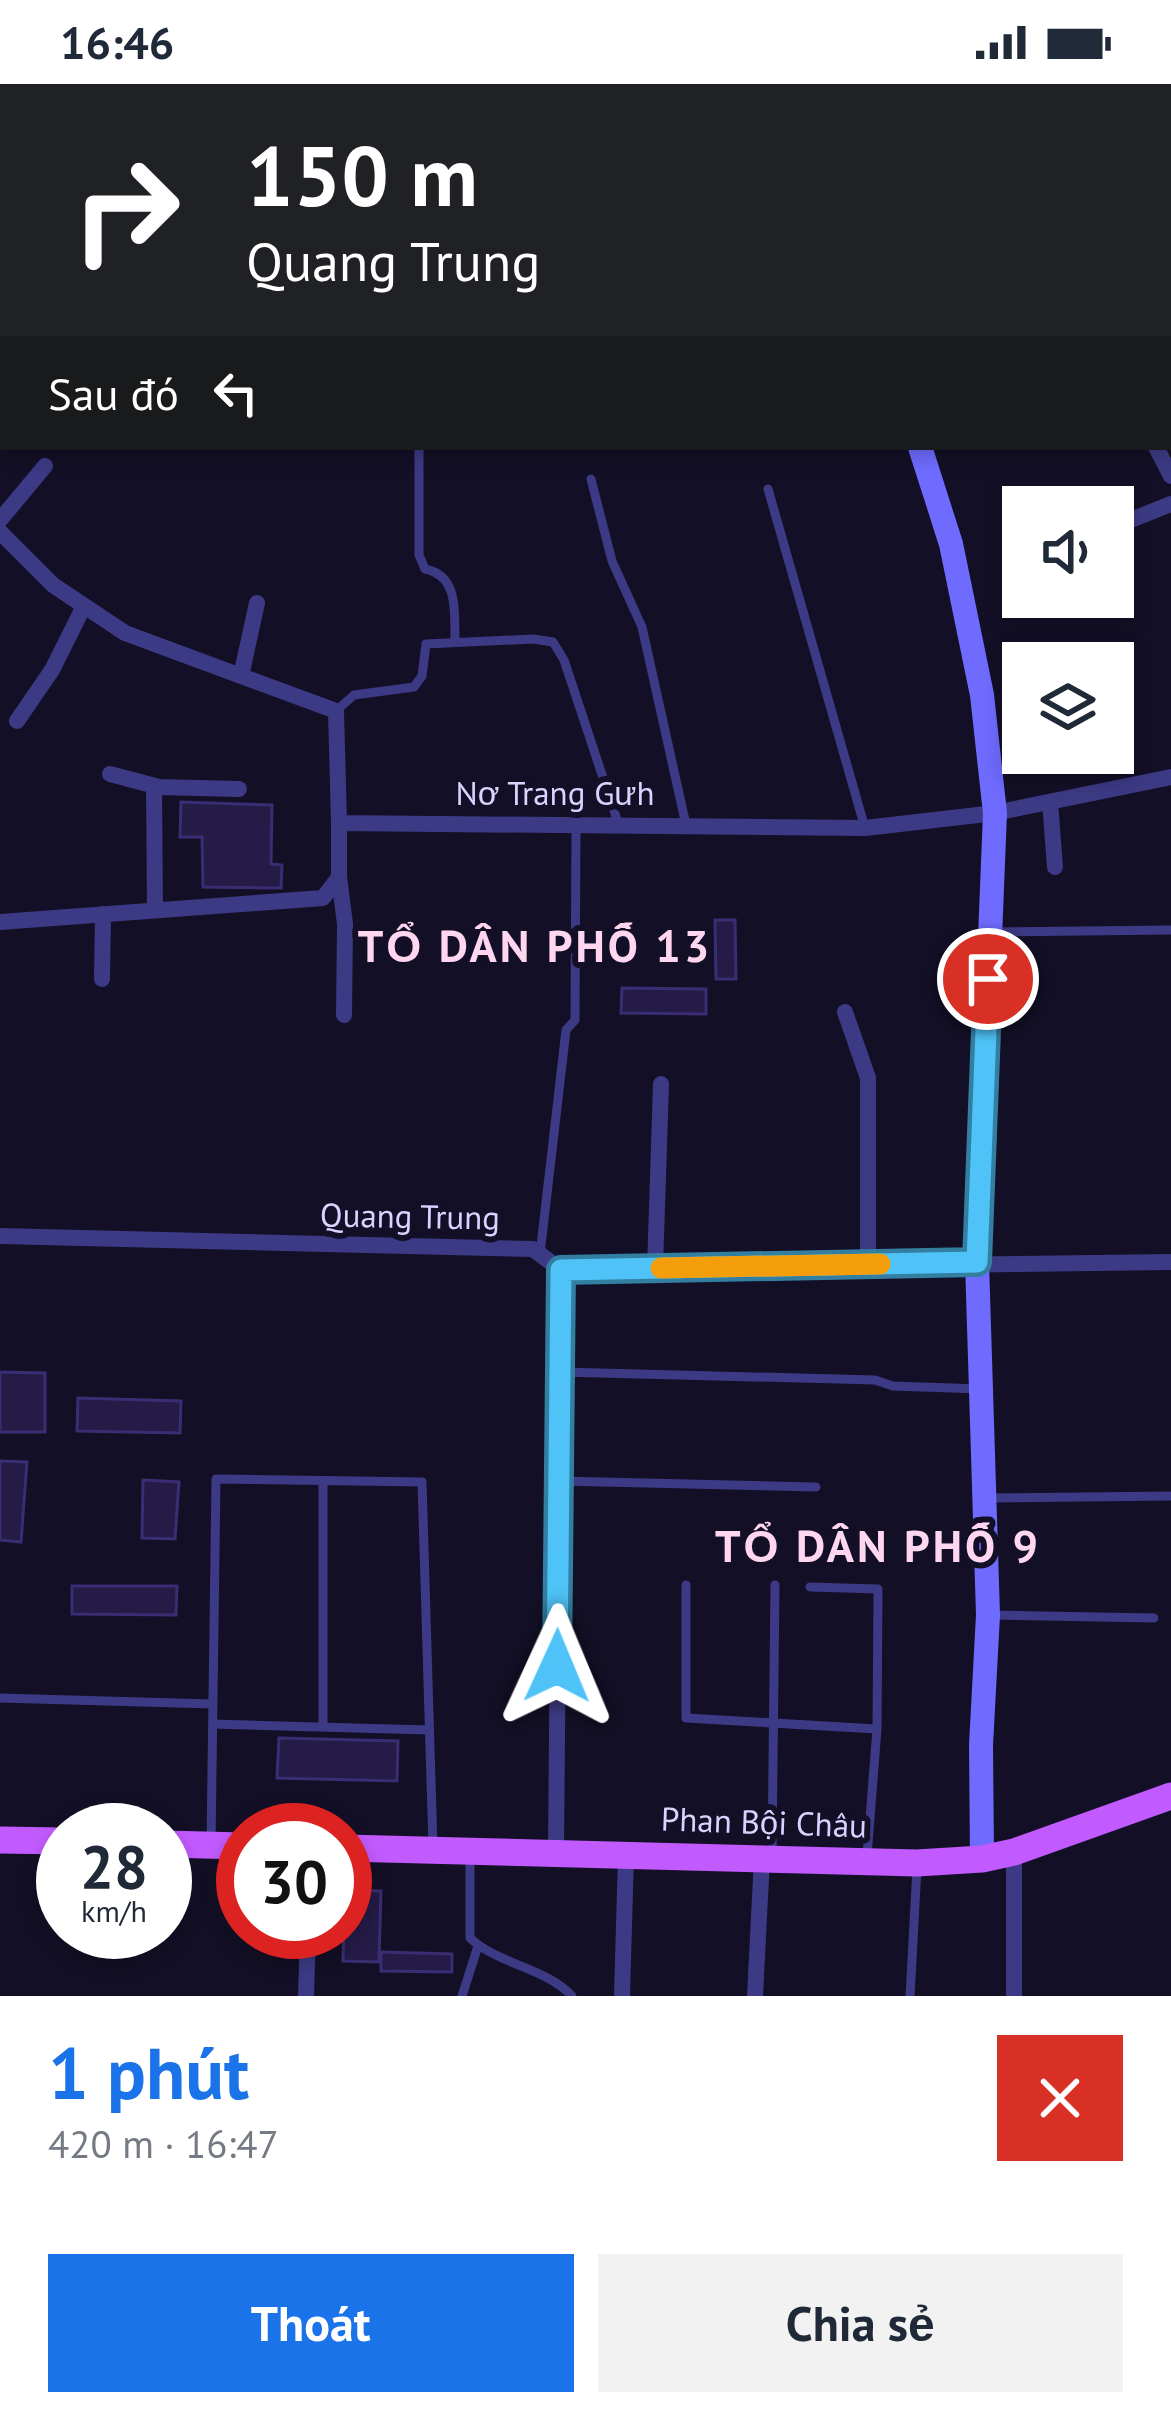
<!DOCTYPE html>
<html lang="vi">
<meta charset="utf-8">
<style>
:root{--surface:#fff;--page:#f2f2f3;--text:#1f2937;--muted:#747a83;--accent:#1a73e8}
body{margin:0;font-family:"PT Sans",sans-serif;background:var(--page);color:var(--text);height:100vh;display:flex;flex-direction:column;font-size:45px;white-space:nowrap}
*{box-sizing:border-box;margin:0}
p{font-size:39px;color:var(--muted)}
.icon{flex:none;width:66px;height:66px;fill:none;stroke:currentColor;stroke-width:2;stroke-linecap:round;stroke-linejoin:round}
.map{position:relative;height:1912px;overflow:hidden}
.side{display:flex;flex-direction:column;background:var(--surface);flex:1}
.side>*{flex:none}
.hud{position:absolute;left:0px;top:0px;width:1173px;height:366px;box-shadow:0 6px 18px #0003;background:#202124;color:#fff;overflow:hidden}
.fabs{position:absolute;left:1002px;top:402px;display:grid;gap:24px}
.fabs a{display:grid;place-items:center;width:132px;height:132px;border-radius:0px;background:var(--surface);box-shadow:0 6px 18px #0003;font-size:60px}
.speed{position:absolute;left:36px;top:1719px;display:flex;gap:24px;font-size:60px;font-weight:700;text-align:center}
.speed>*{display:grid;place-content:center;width:156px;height:156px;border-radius:50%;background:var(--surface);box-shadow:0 6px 18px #0003;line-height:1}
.speed small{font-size:30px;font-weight:400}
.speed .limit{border:18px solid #d22;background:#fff;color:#111}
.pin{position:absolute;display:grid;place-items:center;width:102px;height:102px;color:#fff;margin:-51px;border:6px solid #fff;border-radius:50%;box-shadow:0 3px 12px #0007}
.me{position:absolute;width:132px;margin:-66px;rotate:1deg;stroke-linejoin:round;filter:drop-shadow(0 0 9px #0008)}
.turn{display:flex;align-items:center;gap:42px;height:252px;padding:0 48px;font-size:54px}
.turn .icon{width:156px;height:156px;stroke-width:2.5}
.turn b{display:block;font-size:84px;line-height:102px}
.then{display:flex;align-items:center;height:114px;padding:0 48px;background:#0003;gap:24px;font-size:45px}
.round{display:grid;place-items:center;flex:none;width:126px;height:126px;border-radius:0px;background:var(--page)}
.summary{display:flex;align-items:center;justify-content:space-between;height:204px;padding:0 48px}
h1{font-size:72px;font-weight:600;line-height:90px;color:var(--accent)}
.action{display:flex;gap:24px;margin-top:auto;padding:24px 48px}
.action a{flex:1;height:138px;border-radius:0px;background:var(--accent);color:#fff;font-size:48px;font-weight:600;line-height:138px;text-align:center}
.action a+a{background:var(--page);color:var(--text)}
.status{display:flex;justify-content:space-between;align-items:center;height:84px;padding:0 60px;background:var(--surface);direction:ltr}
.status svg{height:33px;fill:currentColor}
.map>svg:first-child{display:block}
</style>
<div class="status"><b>16:46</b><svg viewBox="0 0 49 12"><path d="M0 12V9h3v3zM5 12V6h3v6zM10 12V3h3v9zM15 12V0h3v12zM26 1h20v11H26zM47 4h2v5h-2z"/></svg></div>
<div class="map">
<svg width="1171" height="1912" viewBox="0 0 1171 1912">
<rect width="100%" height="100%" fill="#130f26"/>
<path fill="#241b47" stroke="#3b2d73" stroke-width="3" d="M181,718L272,721L271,780L282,781L281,804L203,803L202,753H180Z
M715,836H735L736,895H716Z
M622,904L706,905V930L621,929Z
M0,1288L45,1289V1348H0Z
M78,1314L181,1317L180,1349L77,1347Z
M0,1377L27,1378L21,1458L0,1456Z
M143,1396L179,1398L175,1455L142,1454Z
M72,1502H177L176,1531L72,1530Z
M279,1654L398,1657L397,1697L277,1694Z
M345,1806L381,1807L379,1878L343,1877Z
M381,1868L452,1870V1888L381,1887Z"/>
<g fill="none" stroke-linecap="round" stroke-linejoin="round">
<path stroke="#3d3a85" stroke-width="9" d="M419,363V471L425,485C460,492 454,530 455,558
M591,395L612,477L642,543L686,741
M768,405L865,744
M337,626L354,611L414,603L422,592L426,560L533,555L553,558L564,576L618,739
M990,848L1171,846
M540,1170L566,946L575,936L576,743
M561,1288L875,1296L893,1302L981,1305
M323,1397V1643
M559,1397L816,1403
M986,1414L1171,1412
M686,1501V1634L877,1645
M810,1503L878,1505L877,1645L867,1772
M991,1531L1154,1534
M0,1614L213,1620
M213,1640L429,1646
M211,1760L216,1395L422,1398L433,1763
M772,1769L775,1501
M470,1770V1854C499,1881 545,1883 572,1912
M462,1912L478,1862
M910,1912L917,1784"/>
<path stroke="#3d3a85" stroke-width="16" d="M205,0L219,3
M611,0L612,3
M668,0L669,3
M390,3L403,0
M1156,363L1171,392
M0,436L45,382
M1113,443L1171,420
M0,448L53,501L125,549L336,627L339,739
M241,592L257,519
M17,637L52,586L84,522
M110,690L159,703L239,705
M154,702L155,826
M1050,718L1055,783
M339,793L345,840L344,931
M0,838L323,814L339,793V739L865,744L995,729L1171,693
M102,895L103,830
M845,928L868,994V1180
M0,1152L533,1165L561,1186L1171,1178
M655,1184L661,1000
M556,1767L561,1186
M306,1912L308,1848
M622,1912L626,1770
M755,1912L762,1774
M1014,1912V1768"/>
<path stroke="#6f6bff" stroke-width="24" d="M824,0V3
M920,363L951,460L982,611L995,729L977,1178L988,1531L981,1661L982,1775"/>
<path stroke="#c25bff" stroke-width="27" d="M0,1756L63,1757
M165,1760L243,1762
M345,1764L917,1779L982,1775L1014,1768L1171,1712"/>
</g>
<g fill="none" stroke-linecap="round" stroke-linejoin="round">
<g stroke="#337fa1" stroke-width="30">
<path id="route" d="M557,1582L561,1186L977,1178L988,895"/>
</g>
<use href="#route" stroke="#4fc3f7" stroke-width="21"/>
<path stroke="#f59e0b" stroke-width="21" d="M661,1184L880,1180"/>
</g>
<g text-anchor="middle" stroke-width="12" stroke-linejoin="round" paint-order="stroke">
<g font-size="33" fill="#d9d4ff" stroke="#130f26">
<text x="555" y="721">Nơ Trang Gưh</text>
<text transform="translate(410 1132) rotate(1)" y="12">Quang Trung</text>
<text transform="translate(764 1738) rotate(2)" y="12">Phan Bội Châu</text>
</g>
<g font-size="45" font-weight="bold" letter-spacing="3" fill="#ffd6f0" stroke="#130f26">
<text x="535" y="878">TỔ DÂN PHỐ 13</text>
<text x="878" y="1478">TỔ DÂN PHỐ 9</text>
</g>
</g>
</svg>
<div class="fabs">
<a><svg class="icon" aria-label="sound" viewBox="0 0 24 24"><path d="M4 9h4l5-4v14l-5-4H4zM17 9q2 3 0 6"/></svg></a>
<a><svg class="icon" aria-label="layers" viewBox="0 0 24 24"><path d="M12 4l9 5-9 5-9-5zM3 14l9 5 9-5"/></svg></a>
</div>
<div class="speed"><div>28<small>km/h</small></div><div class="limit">30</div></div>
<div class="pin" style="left:988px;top:895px;background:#d93025"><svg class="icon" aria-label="arrive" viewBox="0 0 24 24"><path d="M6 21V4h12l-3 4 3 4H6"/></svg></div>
<svg class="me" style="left:557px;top:1582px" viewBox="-20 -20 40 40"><path d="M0-17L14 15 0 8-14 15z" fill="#4fc3f7" stroke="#fff" stroke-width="4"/></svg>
<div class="hud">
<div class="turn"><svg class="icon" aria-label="right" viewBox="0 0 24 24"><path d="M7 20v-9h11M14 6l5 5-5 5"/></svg><div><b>150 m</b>Quang Trung</div></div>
<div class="then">Sau đó<svg class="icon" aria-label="left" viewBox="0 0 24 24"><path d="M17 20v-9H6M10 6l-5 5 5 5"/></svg></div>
</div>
</div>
<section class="side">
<div class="summary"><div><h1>1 phút</h1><p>420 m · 16:47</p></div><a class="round" style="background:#d93025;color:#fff"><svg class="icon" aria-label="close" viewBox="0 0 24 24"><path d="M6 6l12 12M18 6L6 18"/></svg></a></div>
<div class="action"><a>Thoát</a><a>Chia sẻ</a></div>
</section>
